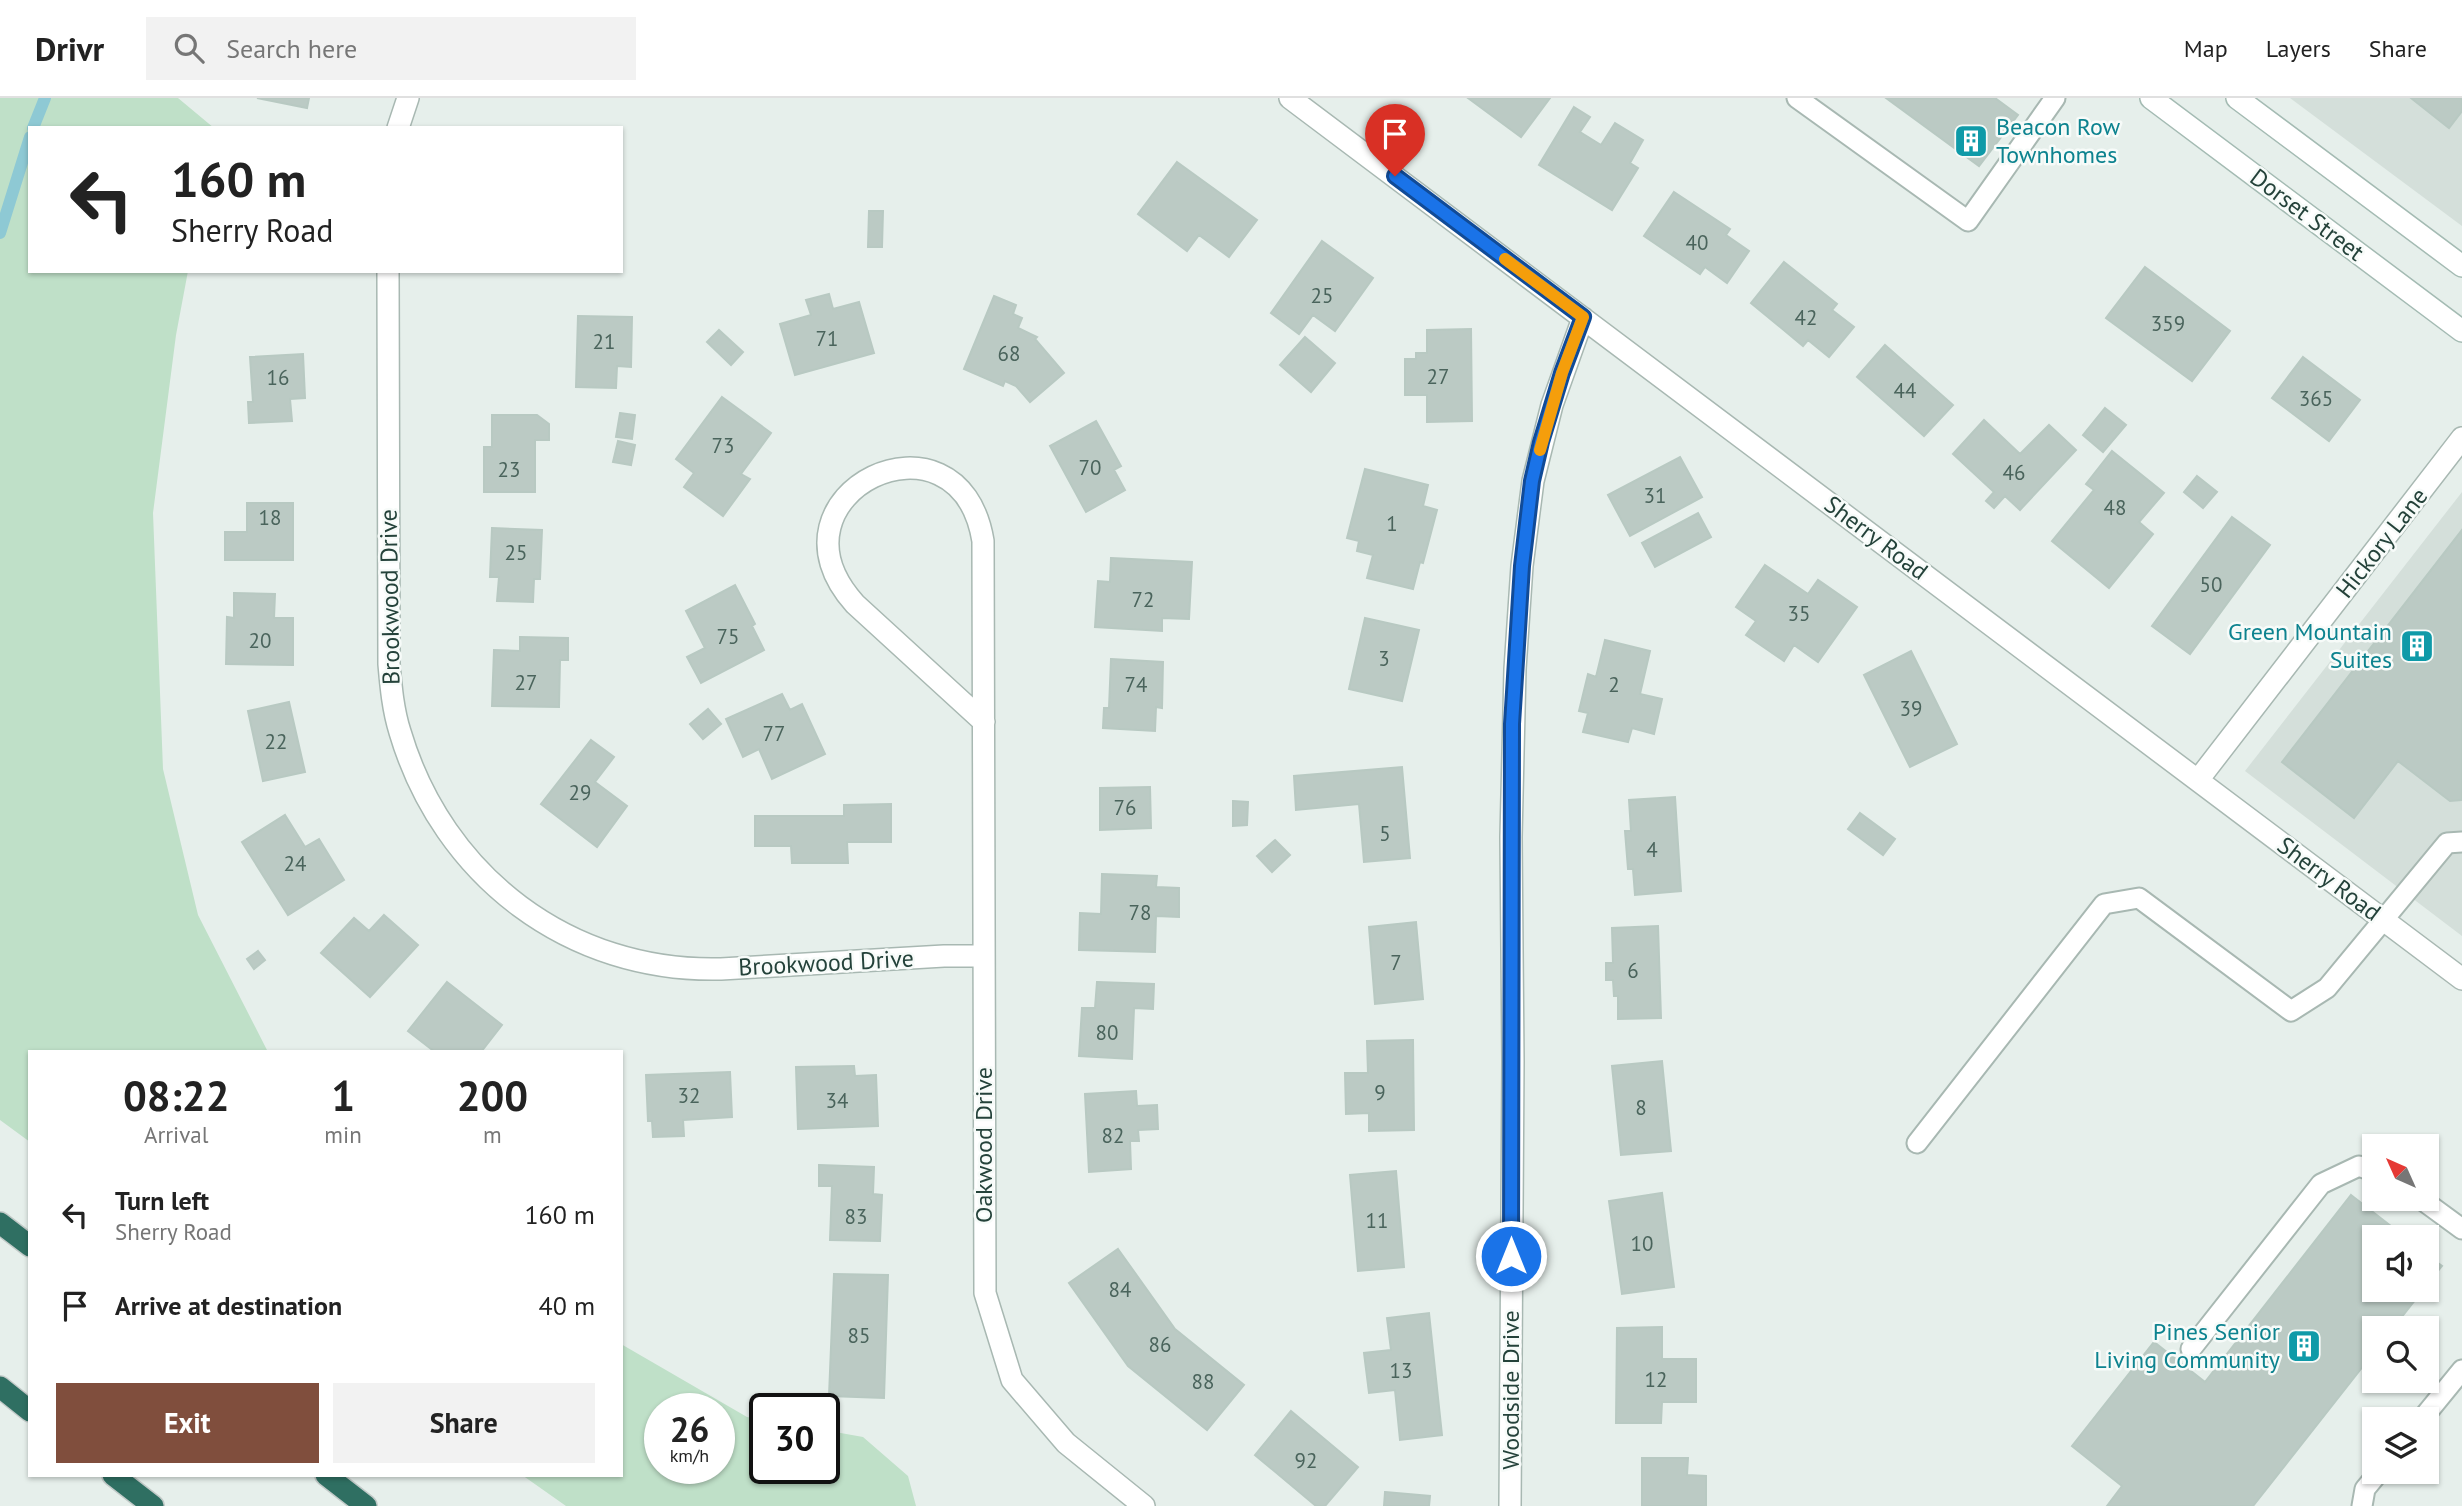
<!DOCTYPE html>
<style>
:root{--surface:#fff;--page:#f2f2f2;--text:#222;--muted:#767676;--line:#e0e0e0;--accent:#804e3d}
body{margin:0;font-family:"PT Sans",sans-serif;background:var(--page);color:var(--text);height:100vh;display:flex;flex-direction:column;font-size:26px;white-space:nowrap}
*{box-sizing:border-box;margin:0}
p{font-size:23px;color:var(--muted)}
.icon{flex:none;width:38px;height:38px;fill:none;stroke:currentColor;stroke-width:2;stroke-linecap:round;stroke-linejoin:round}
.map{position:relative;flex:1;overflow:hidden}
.panel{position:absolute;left:28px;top:952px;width:595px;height:427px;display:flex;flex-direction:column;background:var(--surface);border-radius:0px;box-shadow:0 2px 5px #0004}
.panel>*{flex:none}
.hud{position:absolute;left:28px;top:28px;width:595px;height:147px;border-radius:0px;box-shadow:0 2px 5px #0004;background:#fff;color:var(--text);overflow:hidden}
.needle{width:46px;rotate:315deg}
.controls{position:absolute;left:2362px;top:1036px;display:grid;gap:14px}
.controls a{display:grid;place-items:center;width:77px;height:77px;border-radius:0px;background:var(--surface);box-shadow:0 2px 5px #0004;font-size:35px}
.speed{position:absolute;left:644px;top:1295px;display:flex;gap:14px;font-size:35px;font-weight:700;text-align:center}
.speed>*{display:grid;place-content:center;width:91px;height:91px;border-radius:50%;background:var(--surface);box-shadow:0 2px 5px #0004;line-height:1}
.speed small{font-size:18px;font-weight:400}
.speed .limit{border:4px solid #111;border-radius:10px;background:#fff;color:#111}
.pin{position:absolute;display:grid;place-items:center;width:60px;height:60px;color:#fff;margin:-72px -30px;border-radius:50% 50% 50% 0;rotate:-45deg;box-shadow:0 0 7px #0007}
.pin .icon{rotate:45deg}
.me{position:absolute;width:77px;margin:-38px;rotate:0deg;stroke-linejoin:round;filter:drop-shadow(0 0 5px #0008)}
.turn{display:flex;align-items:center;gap:24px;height:147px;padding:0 28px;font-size:32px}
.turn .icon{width:91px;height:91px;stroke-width:2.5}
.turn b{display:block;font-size:49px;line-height:60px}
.eta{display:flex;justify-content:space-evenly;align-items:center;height:119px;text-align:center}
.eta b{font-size:42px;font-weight:700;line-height:49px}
.action{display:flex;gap:14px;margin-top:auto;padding:14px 28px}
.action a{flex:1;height:80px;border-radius:0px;background:var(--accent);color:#fff;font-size:28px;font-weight:700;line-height:80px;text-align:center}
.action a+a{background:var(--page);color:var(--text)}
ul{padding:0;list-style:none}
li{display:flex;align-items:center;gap:21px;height:91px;padding:0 28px}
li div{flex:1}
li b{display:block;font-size:26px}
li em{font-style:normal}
header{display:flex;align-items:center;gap:42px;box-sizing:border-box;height:98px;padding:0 35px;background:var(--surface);border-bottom:2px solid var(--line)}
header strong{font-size:33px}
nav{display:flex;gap:38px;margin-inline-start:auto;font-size:24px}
.search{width:490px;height:63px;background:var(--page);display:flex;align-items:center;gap:18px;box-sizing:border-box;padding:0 24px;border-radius:0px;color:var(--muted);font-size:26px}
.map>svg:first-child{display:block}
</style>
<header>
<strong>Drivr</strong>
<div class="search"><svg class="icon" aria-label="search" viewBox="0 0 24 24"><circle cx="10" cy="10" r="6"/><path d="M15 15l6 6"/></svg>Search here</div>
<nav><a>Map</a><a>Layers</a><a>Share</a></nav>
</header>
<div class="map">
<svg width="2462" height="1408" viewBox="0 0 2462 1408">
<rect width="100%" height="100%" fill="#e6efeb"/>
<path fill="#d4dfda" d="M2290,0H2462V128Z
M2462,394V838L2245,673Z"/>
<path fill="#bfe0c8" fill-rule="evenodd" d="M0,0H178L214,30H30V173H188L176,237L153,415L163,671L198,817L268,954H30V1044L0,1022Z
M621,1246L747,1319L765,1322V1370H824V1332L863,1339L908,1378L916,1408H566L522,1377H621ZM660,1311H719V1370H660Z"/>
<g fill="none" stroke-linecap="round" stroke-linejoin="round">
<path stroke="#8ec9d4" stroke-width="12" d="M33,30L45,0
M0,135L30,39"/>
</g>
<path fill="#bbcac4" stroke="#b8c9c2" stroke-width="2" d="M257,0H309L307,10Z
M1468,0H1550L1521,39Z
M1886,0H1995L2018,17L1979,68Z
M2411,0H2462V13L2449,30Z
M1574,9L1590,19L1580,34L1601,47L1615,25L1643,42L1630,65L1638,70L1612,112L1539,67Z
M1177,64L1257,122L1229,159L1199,137L1187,153L1138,116Z
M1674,94L1730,131L1726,137L1749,153L1727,185L1705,169L1700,176L1644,138Z
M869,113H883L882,149H868Z
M1322,143L1373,180L1335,233L1313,217L1299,236L1271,215Z
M1784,164L1837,206L1832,212L1854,229L1829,259L1808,242L1803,248L1751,205Z
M2145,169L2230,233L2192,283L2106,220Z
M829,196L833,211L859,204L874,255L795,277L780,226L811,217L806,202Z
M994,198L1016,207L1013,216L1022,220L1018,230L1037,239L1035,241L1064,275L1030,304L1016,288L1005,283L1003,288L964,271Z
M578,218L632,219L631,269L617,268L616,290L576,289Z
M1471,231L1472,323L1427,324V297H1405V261H1416V255H1427V232Z
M719,232L743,254L731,267L707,244Z
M1305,239L1335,265L1311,294L1280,267Z
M1885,247L1953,307L1924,338L1857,279Z
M303,256L305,300L290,301L292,323L249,325L248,304H253L250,259Z
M2303,259L2360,302L2329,343L2272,300Z
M722,299L771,335L741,376L750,381L723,418L684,389L694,375L676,361Z
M2105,310L2126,327L2103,354L2083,337Z
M620,315L635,317L632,341L616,339Z
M492,317H537L549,326V342H535V394H484V349H492Z
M1984,322L2020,356L2049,327L2076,352L2020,412L2005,398L1994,410L1986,403L1994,394L1953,356Z
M1096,323L1121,368L1114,372L1125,392L1086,414L1050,348Z
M618,343L635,347L631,367L613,364Z
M2112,353L2164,395L2139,424L2153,436L2109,490L2052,443L2094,392L2086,386Z
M1680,359L1702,399L1630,438L1608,397Z
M1365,371L1428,387L1423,408L1437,412L1423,465L1420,464L1413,491L1367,480L1373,457L1357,453L1359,443L1347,440Z
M2197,378L2217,394L2203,410L2184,394Z
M247,405H293V462H225V434H247Z
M1698,415L1711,439L1655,469L1642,445Z
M2232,419L2270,447L2190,556L2152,528Z
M492,430L542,432L540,481H534L533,504L497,503L499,479H490Z
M2462,432V702L2450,703L2398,663L2354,720L2282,664Z
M1111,460L1192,464L1189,521L1162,520V533L1095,529L1098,483L1110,484Z
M1765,467L1808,496L1818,482L1857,509L1818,564L1794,547L1784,563L1746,537L1756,523L1736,509Z
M735,487L755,526L752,528L764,552L701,585L687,559L705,550L686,513Z
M234,495L275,496L274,520H293V567L226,566L227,519L234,520Z
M1365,520L1419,532L1402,603L1349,591Z
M520,539L568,540V562H560L559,609L492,608L494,552L520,553Z
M1605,542L1650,553L1640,596L1662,601L1654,636L1632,630L1628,644L1583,634L1588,615L1579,613L1588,576L1596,579Z
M1911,553L1957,646L1910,669L1864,577Z
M1111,561L1163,564L1162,610L1156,609L1155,633L1103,630L1104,610H1109Z
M782,596L790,612L802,606L825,656L772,681L759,651L743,659L726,621Z
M289,604L305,674L263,683L248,613Z
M708,611L721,626L703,641L690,626Z
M591,642L614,659L595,684L627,708L597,749L541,706Z
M1402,669L1410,760L1364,764L1359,706L1296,712L1294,678Z
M1150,689L1151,730L1100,732V690Z
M1675,699L1681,793L1635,797L1633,771H1628L1625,733H1631L1629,702Z
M1233,703L1248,704L1247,727L1233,728Z
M891,706V744H847L848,765H792L791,748H755V718H844V707Z
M1860,715L1895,741L1883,757L1848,731Z
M285,717L305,749L319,741L344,782L288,817L242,744Z
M1275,742L1290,757L1272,774L1257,758Z
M1102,776L1157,778L1156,789L1179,790V819L1156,818L1155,854L1079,852L1080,815L1101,816Z
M384,817L418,847L370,899L321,855L354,820L369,833Z
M1416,824L1423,901L1375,906L1369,829Z
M1658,828L1661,920L1618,921V898H1614L1613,882H1606V865H1613L1612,830Z
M258,853L265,862L254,871L247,861Z
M447,884L502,927L481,954H435L408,933Z
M1097,884L1154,886L1153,911L1134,910L1132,961L1079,958L1082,910H1095Z
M1413,942L1414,1032L1369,1033V1015L1346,1016L1345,975H1368L1367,943Z
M1662,963L1671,1053L1621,1057L1612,968Z
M854,968L855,978L876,977L878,1028L798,1031L796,969Z
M730,974L732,1019L683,1022L684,1038L653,1039L652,1023H648L646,977Z
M1136,993L1137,1008L1157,1007L1158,1031L1138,1032L1139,1043H1130L1131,1071L1089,1074L1085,996Z
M819,1067L874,1069L873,1096L882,1097L880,1143L830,1142L832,1088H819Z
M1396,1073L1404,1169L1358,1173L1350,1077Z
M1662,1095L1674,1189L1622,1196L1609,1103Z
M2351,1097L2405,1139H2375V1192H2423L2393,1230H2375V1253L2253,1408H2107L2122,1388L2072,1348L2154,1244L2205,1284Z
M1118,1151L1175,1231L1244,1287L1207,1332L1128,1268L1069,1185Z
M2427,1157L2442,1168L2427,1186Z
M834,1176L888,1177L884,1300L829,1298Z
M1429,1215L1442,1337L1400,1342L1395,1292L1369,1295L1364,1255L1391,1252L1387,1220Z
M1662,1229V1261H1696V1304H1662L1661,1325H1616L1617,1230Z
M1291,1313L1358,1369L1325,1408H1316L1255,1357Z
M1642,1360H1688L1687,1377L1706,1378V1408H1642Z
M1385,1394L1430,1398L1429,1408H1384Z"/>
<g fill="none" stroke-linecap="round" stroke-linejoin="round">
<g stroke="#a8b8b2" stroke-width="23">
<path id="service" d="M1797,0L1968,123L2055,0
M1917,1045L2104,806L2139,800L2291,913L2327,890L2447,745L2462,744
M2421,1101L2462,1131
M2191,1251L2321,1086L2359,1068L2375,1074
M2422,1321L2462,1272
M2362,1408L2365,1391L2379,1374"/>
</g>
<g stroke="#a8b8b2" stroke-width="24">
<path id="minor" d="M1290,0L2462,881
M398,30L408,0
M388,173L389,566C391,589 393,612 400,634C443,779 570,875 721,871L944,858H984
M984,624L855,506C756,396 959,298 983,443L985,1195L1012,1282L1066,1345L1144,1408
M2198,682L2462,340
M1510,1408L1513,963L1511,739L1515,571L1522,468L1533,383L1552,307L1583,220"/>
</g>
<g stroke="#a4bbb3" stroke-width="24">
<path id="secondary" d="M2151,0L2462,233
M2237,0L2462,168"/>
</g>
<g stroke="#c2cac8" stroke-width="24">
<path id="motorway" d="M0,1125L30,1148
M0,1289L30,1313
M113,1377L153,1408
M326,1377L366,1408"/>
</g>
<use href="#service" stroke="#fff" stroke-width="19"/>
<use href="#minor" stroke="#fff" stroke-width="21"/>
<use href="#secondary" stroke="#fff" stroke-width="21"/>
<use href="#motorway" stroke="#2f6f62" stroke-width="21"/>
</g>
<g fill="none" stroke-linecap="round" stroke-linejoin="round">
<g stroke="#114b97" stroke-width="18">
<path id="route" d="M1395,78L1583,219L1562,275L1541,344L1532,383L1522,468L1512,626L1511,1158"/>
</g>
<use href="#route" stroke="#1a73e8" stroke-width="12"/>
<path stroke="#f59e0b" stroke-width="12" d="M1505,161L1583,219L1562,275L1540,352"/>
</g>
<defs>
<g id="building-square" transform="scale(1.75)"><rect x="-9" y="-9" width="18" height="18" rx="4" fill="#0f9aa8" stroke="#f7fbf9"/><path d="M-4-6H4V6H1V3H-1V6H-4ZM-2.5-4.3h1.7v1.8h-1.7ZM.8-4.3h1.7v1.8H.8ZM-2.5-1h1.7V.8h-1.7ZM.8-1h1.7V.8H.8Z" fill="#fff"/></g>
</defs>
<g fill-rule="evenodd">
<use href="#building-square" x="1971" y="43"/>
<use href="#building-square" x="2417" y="548"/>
<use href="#building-square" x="2304" y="1248"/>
</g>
<g text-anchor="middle" stroke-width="5" stroke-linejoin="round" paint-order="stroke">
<g font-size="21" fill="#4a645c">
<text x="1697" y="152">40</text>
<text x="1322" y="205">25</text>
<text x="1806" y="227">42</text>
<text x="2168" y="233">359</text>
<text x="827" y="248">71</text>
<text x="604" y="251">21</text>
<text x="1009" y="263">68</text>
<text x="1438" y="286">27</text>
<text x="278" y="287">16</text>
<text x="1905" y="300">44</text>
<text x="2316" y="308">365</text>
<text x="723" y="355">73</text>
<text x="1090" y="377">70</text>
<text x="509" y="379">23</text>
<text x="2014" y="382">46</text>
<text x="1655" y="405">31</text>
<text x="2115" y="417">48</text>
<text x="270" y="427">18</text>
<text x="1392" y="433">1</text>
<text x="516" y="462">25</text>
<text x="2211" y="494">50</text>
<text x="1143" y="509">72</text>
<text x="1799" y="523">35</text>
<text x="728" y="546">75</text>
<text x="260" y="550">20</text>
<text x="1384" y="568">3</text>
<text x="526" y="592">27</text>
<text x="1136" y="594">74</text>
<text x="1614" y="594">2</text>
<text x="1911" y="618">39</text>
<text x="774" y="643">77</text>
<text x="276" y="651">22</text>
<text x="580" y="702">29</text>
<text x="1125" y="717">76</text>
<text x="1385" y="743">5</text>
<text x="1652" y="759">4</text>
<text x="295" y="773">24</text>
<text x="1140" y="822">78</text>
<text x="1396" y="872">7</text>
<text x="1633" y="880">6</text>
<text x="1107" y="942">80</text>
<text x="1380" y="1002">9</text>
<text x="689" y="1005">32</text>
<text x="837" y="1010">34</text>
<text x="1641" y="1017">8</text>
<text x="1113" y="1045">82</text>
<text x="856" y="1126">83</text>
<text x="1377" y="1130">11</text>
<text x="1642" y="1153">10</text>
<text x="1120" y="1199">84</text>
<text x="859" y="1245">85</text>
<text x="1160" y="1254">86</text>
<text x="1401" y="1280">13</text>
<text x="1656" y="1289">12</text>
<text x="1203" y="1291">88</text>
<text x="1306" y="1370">92</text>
</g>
<g font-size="24" fill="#0d838f" stroke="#f7fbf9" text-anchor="end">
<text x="1996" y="37" text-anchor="start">Beacon Row<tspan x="1996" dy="28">Townhomes</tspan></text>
<text x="2392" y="542">Green Mountain<tspan x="2392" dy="28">Suites</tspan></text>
<text x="2280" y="1242">Pines Senior<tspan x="2280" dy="28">Living Community</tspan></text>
</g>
<g font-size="24" fill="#24423a" stroke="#f7fbf9">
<text transform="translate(2307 117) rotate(37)" y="8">Dorset Street</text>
<text transform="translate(1876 440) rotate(37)" y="8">Sherry Road</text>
<text transform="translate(2382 445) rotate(-52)" y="8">Hickory Lane</text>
<text transform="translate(390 499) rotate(-91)" y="8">Brookwood Drive</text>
<text transform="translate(2329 781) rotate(37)" y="8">Sherry Road</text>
<text transform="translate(826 865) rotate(-3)" y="8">Brookwood Drive</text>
<text transform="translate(984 1047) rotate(-90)" y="8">Oakwood Drive</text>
<text transform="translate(1511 1292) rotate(-90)" y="8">Woodside Drive</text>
</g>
</g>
</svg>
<div class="controls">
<a><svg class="needle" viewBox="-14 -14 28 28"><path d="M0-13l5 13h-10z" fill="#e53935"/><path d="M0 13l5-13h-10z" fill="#767676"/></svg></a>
<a><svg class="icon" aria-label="sound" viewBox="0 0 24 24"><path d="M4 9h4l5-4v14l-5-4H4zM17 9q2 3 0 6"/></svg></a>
<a><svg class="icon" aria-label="search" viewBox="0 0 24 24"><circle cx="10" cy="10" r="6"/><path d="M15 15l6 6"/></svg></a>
<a><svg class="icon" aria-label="layers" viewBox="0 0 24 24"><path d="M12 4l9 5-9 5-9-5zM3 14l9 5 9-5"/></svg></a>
</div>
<div class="speed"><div>26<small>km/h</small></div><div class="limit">30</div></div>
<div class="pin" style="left:1395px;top:78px;background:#d93025"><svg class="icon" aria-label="arrive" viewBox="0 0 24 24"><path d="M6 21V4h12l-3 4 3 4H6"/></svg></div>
<svg class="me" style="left:1511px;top:1158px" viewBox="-20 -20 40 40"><circle r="17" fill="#1a73e8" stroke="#fff" stroke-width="3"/><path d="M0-11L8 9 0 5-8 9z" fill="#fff"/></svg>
<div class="hud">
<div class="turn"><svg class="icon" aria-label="left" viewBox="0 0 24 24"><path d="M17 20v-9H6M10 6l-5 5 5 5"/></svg><div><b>160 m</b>Sherry Road</div></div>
</div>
<section class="panel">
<div class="eta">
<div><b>08:22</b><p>Arrival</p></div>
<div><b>1</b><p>min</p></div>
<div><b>200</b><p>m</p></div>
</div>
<ul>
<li><svg class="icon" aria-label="left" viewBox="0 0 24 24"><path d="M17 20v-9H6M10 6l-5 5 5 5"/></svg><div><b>Turn left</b><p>Sherry Road</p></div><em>160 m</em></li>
<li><svg class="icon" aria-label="arrive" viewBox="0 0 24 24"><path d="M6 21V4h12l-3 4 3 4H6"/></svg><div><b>Arrive at destination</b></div><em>40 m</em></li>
</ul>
<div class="action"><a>Exit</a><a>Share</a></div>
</section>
</div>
